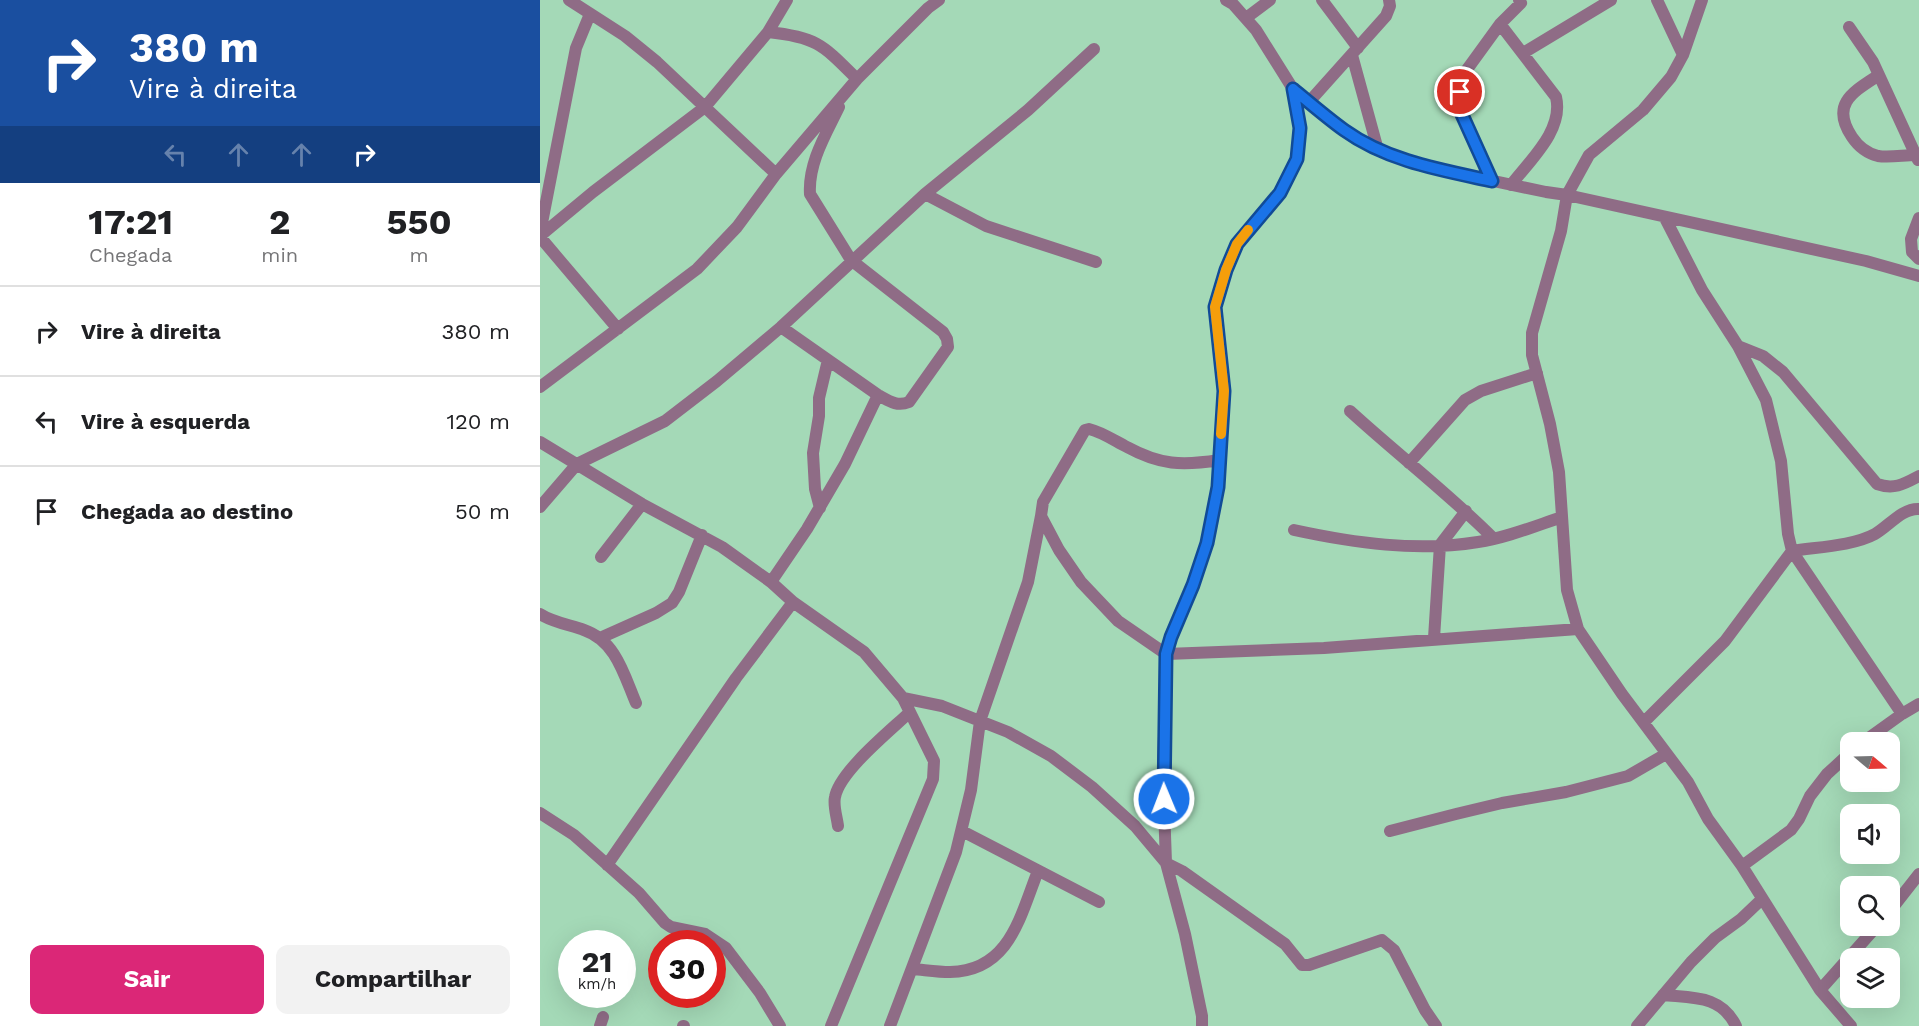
<!DOCTYPE html>
<html lang="pt">
<meta charset="utf-8">
<style>
:root{--surface:#fff;--page:#f2f2f2;--text:#202124;--muted:#757577;--line:#e0e0e0;--accent:#db2777}
body{margin:0;font-family:"Work Sans",sans-serif;background:var(--page);color:var(--text);height:100vh;display:flex;flex-direction:column;font-size:22px;white-space:nowrap}
*{box-sizing:border-box;margin:0}
p{font-size:20px;color:var(--muted)}
.icon{flex:none;width:33px;height:33px;fill:none;stroke:currentColor;stroke-width:2;stroke-linecap:round;stroke-linejoin:round}
.map{position:relative;flex:1;overflow:hidden}
.details{display:flex;flex-direction:column;background:var(--surface);width:540px}
.details>*{flex:none}
.top-card{background:#1a4fa0;color:#fff;overflow:hidden}
.needle{width:39px;rotate:109deg}
.controls{position:absolute;left:1300px;top:732px;display:grid;gap:12px}
.controls a{display:grid;place-items:center;width:60px;height:60px;border-radius:12px;background:var(--surface);box-shadow:0 6px 24px #0002;font-size:30px}
.speed{position:absolute;left:18px;top:930px;display:flex;gap:12px;font-size:30px;font-weight:700;text-align:center}
.speed>*{display:grid;place-content:center;width:78px;height:78px;border-radius:50%;background:var(--surface);box-shadow:0 6px 24px #0002;line-height:1}
.speed small{font-size:15px;font-weight:400}
.speed .limit{border:9px solid #d22;background:#fff;color:#111}
.pin{position:absolute;display:grid;place-items:center;width:51px;height:51px;color:#fff;margin:-26px;border:3px solid #fff;border-radius:50%;box-shadow:0 2px 6px #0007}
.me{position:absolute;width:66px;margin:-33px;rotate:359deg;stroke-linejoin:round;filter:drop-shadow(0 0 4px #0008)}
.turn{display:flex;align-items:center;gap:21px;height:126px;padding:0 30px;font-size:27px}
.turn .icon{width:78px;height:78px;stroke-width:2.5}
.turn b{display:block;font-size:42px;line-height:51px}
.lanes{display:flex;align-items:center;height:57px;padding:0 30px;background:#0003;justify-content:center;gap:30px;direction:ltr}
.lanes .off{opacity:.35}
.eta{display:flex;justify-content:space-evenly;align-items:center;height:102px;text-align:center}
.eta b{font-size:36px;font-weight:700;line-height:42px}
.action{display:flex;gap:12px;margin-top:auto;padding:12px 30px}
.action a{flex:1;height:69px;border-radius:12px;background:var(--accent);color:#fff;font-size:24px;font-weight:700;line-height:69px;text-align:center}
.action a+a{background:var(--page);color:var(--text)}
ul{padding:0;list-style:none}
li{display:flex;align-items:center;gap:18px;height:90px;padding:0 30px;border-top:2px solid var(--line)}
li div{flex:1}
li b{display:block;font-size:22px}
li em{font-style:normal}
main{display:flex;flex:1;min-height:0}
.map>svg:first-child{display:block}
</style>
<main>
<section class="details">
<div class="top-card">
<div class="turn"><svg class="icon" aria-label="right" viewBox="0 0 24 24"><path d="M7 20v-9h11M14 6l5 5-5 5"/></svg><div><b>380 m</b>Vire à direita</div></div>
<div class="lanes"><svg class="icon off" aria-label="left" viewBox="0 0 24 24"><path d="M17 20v-9H6M10 6l-5 5 5 5"/></svg><svg class="icon off" aria-label="ahead" viewBox="0 0 24 24"><path d="M12 20V5M6 11l6-6 6 6"/></svg><svg class="icon off" aria-label="ahead" viewBox="0 0 24 24"><path d="M12 20V5M6 11l6-6 6 6"/></svg><svg class="icon" aria-label="right" viewBox="0 0 24 24"><path d="M7 20v-9h11M14 6l5 5-5 5"/></svg></div>
</div>
<div class="eta">
<div><b>17:21</b><p>Chegada</p></div>
<div><b>2</b><p>min</p></div>
<div><b>550</b><p>m</p></div>
</div>
<ul>
<li><svg class="icon" aria-label="right" viewBox="0 0 24 24"><path d="M7 20v-9h11M14 6l5 5-5 5"/></svg><div><b>Vire à direita</b></div><em>380 m</em></li>
<li><svg class="icon" aria-label="left" viewBox="0 0 24 24"><path d="M17 20v-9H6M10 6l-5 5 5 5"/></svg><div><b>Vire à esquerda</b></div><em>120 m</em></li>
<li><svg class="icon" aria-label="arrive" viewBox="0 0 24 24"><path d="M6 21V4h12l-3 4 3 4H6"/></svg><div><b>Chegada ao destino</b></div><em>50 m</em></li>
</ul>
<div class="action"><a>Sair</a><a>Compartilhar</a></div>
</section>
<div class="map">
<svg width="1379" height="1026" viewBox="0 0 1379 1026">
<rect width="100%" height="100%" fill="#a4d9b7"/>
<g fill="none" stroke-linecap="round" stroke-linejoin="round">
<path stroke="#8f6c86" stroke-width="12" d="M29,0L85,36L117,62L236,174
M686,0L693,4L716,30L753,89L805,131L838,150L883,166L1006,192L1027,195L1326,261L1379,276
M782,0L818,48
M1117,0L1143,55
M1162,0L1143,55L1131,77L1103,110L1049,155L1027,195L1021,231L992,333V355L1010,424L1019,472L1027,590L1038,629L1082,694L1148,782L1168,819L1202,866L1280,990L1311,1026
M706,18L730,0
M960,24L1016,97C1024,130 990,160 971,185
M1309,27L1333,62L1378,160
M228,32C277,37 283,45 317,79
M983,53L1071,0
M812,55L838,150
M1339,75C1313,92 1290,104 1312,137C1318,146 1326,153 1338,156C1349,158 1364,155 1376,155
M769,102L846,16L850,6L849,0
M952,181L919,108L920,92L923,75L960,24L981,3L979,0
M385,194L446,226L556,262
M1125,218L1162,290L1198,346L1226,400L1241,461L1248,534L1252,551L1362,714
M1379,218L1371,239L1372,252L1379,259
M0,233L36,48L50,14
M0,236L53,192L165,107L228,32L247,0
M0,237L78,329
M241,327L338,395C349,401 357,407 369,402L408,347L407,339L403,332L311,260L270,194C268,163 286,134 299,107
M1198,346L1223,356L1243,372L1337,484C1354,490 1364,484 1379,476
M0,387L157,269L197,227L236,174L317,79L388,8L399,0
M810,411C857,454 908,493 953,538
M0,442L102,504L182,547L231,582L253,602L324,652L363,698L402,706L440,721L468,732L511,756L552,787L595,826L626,863L642,871L745,944L762,965H769L842,940L854,950L885,1010L896,1026
M679,460C642,466 620,465 587,447C575,441 562,432 549,429L545,430L503,502L501,516L519,550L541,582L578,621L626,654L784,648L1038,629
M869,463L925,400L941,391L997,373
M0,507L37,464L125,421L177,381L241,327L385,194L488,110L554,49
M280,508L275,489L273,453L279,416V398L288,360
M754,530C814,543 877,552 938,542C966,538 995,526 1022,517
M61,557L102,504
M231,582L267,529L305,464L338,395
M0,614C12,622 30,625 44,630C76,641 84,675 96,703
M60,638L116,613L132,603L139,592L162,535
M894,638L900,545L926,511
M1104,722L1185,641L1252,551C1277,547 1313,546 1335,534C1349,526 1362,508 1379,509
M1323,742L1362,714L1379,704
M0,813L34,835L99,893L125,923L131,927L165,934L186,948L220,993L240,1026
M298,826C297,817 293,806 295,797C300,771 350,731 370,712
M422,831L559,902
M850,831L916,814L962,803L1026,792L1088,776L1126,754
M67,865L196,678L253,602
M1202,866L1251,830L1259,819L1270,796L1287,774L1311,752
M1350,911L1379,874
M373,969C385,970 398,972 410,972C470,971 480,916 498,871
M1280,990L1337,926
M1123,995C1153,998 1181,995 1196,1026
M60,1026L63,1017
M143,1026H144
M291,1026L393,779L394,761L363,698
M350,1026L416,852L431,790L440,721L488,582L501,516
M662,1026V1016L645,934L626,863L623,778L626,654L631,637L653,585L667,543L678,487L684,391L676,307L686,270L697,244L740,193L757,159L760,128L753,89
M1097,1026L1151,962L1175,938L1201,919L1222,899"/>
</g>
<g fill="none" stroke-linecap="round" stroke-linejoin="round">
<g stroke="#114b97" stroke-width="15">
<path id="route" d="M624,799L626,654L631,637L653,585L667,543L678,487L684,391L675,307L686,270L697,244L740,193L757,159L760,128L753,89C770,103 786,117 804,130C847,161 901,170 952,181L919,108L920,92"/>
</g>
<use href="#route" stroke="#1a73e8" stroke-width="10"/>
<path stroke="#f59e0b" stroke-width="10" d="M681,434L684,391L675,307L686,270L697,244L708,230"/>
</g>
</svg>
<div class="controls">
<a><svg class="needle" viewBox="-14 -14 28 28"><path d="M0-13l5 13h-10z" fill="#e53935"/><path d="M0 13l5-13h-10z" fill="#757577"/></svg></a>
<a><svg class="icon" aria-label="sound" viewBox="0 0 24 24"><path d="M4 9h4l5-4v14l-5-4H4zM17 9q2 3 0 6"/></svg></a>
<a><svg class="icon" aria-label="search" viewBox="0 0 24 24"><circle cx="10" cy="10" r="6"/><path d="M15 15l6 6"/></svg></a>
<a><svg class="icon" aria-label="layers" viewBox="0 0 24 24"><path d="M12 4l9 5-9 5-9-5zM3 14l9 5 9-5"/></svg></a>
</div>
<div class="speed"><div>21<small>km/h</small></div><div class="limit">30</div></div>
<div class="pin" style="left:920px;top:92px;background:#d93025"><svg class="icon" aria-label="arrive" viewBox="0 0 24 24"><path d="M6 21V4h12l-3 4 3 4H6"/></svg></div>
<svg class="me" style="left:624px;top:799px" viewBox="-20 -20 40 40"><circle r="17" fill="#1a73e8" stroke="#fff" stroke-width="3"/><path d="M0-11L8 9 0 5-8 9z" fill="#fff"/></svg>
</div>
</main>
